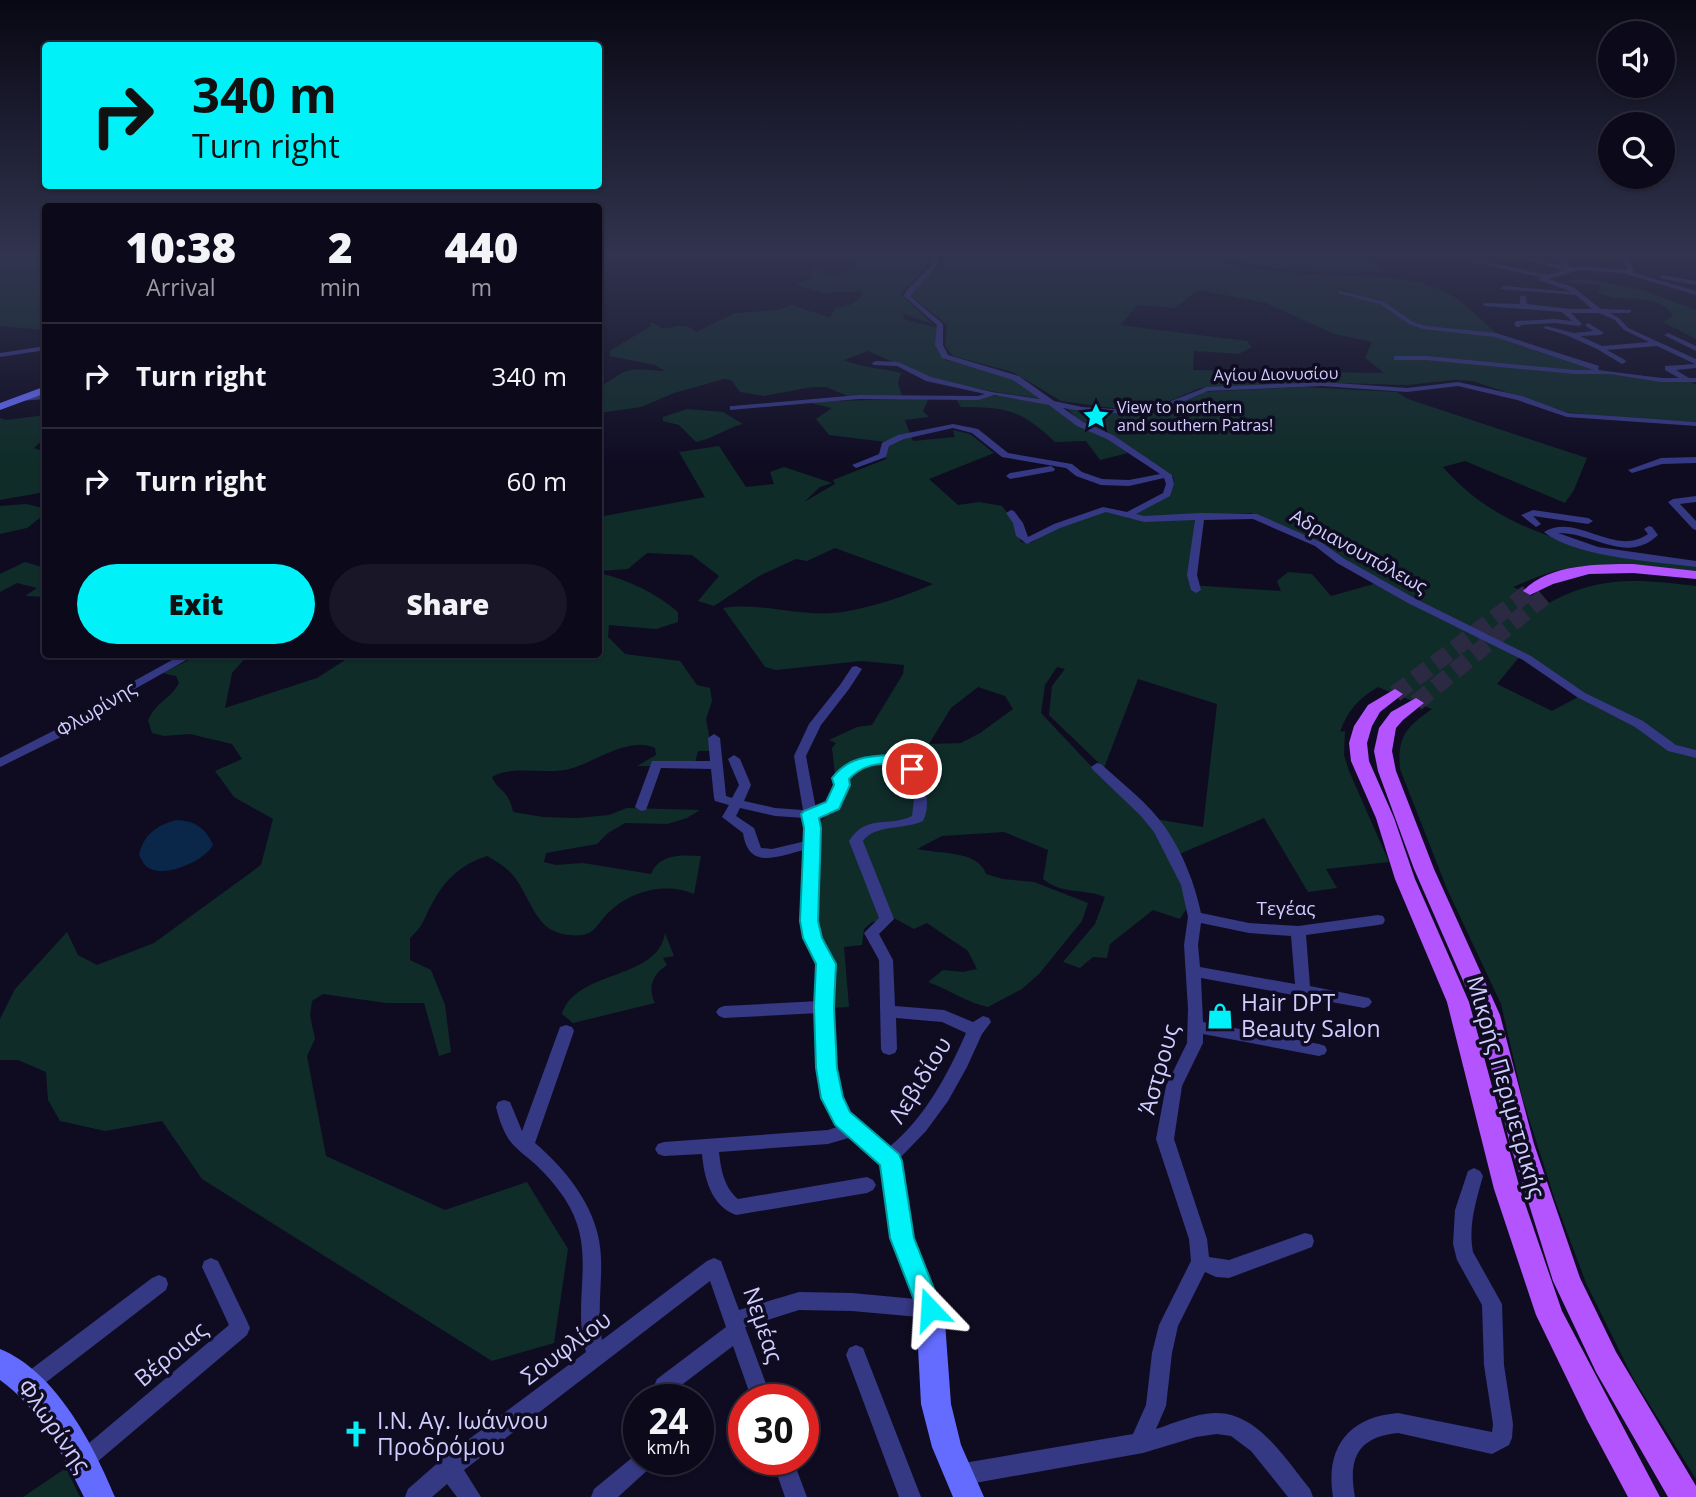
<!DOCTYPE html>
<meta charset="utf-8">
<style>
:root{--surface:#0b091a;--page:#191727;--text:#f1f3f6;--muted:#9a9aa2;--line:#2b2a39;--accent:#00f1f8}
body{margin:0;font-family:"Open Sans",sans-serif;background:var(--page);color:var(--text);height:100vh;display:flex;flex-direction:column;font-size:26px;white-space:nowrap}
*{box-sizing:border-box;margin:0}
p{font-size:23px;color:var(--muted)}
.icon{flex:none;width:38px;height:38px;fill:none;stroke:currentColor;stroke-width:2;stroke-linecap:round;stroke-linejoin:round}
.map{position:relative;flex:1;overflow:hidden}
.details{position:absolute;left:42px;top:203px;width:560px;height:455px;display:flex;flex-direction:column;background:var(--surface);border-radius:7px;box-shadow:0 2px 5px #0004,0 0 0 2px var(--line)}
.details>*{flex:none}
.hud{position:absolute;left:42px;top:42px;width:560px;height:147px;border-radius:7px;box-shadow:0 2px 5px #0004,0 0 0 2px var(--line);background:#00f1f8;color:#111;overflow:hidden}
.tools{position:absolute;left:1598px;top:21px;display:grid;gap:14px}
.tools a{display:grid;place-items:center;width:77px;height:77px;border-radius:50%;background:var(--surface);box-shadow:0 2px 5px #0004,0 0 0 2px var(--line);font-size:35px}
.speed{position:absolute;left:623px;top:1384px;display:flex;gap:14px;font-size:35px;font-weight:700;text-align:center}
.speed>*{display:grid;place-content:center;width:91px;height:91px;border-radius:50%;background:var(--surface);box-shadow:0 2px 5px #0004,0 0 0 2px var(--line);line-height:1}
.speed small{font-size:18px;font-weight:400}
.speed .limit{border:10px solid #d22;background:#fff;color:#111}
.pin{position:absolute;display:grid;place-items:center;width:60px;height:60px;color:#fff;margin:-30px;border:4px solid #fff;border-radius:50%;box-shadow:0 2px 7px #0007}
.me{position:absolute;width:77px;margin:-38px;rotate:340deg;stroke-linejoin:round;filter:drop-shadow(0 0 5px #0008)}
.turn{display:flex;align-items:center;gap:24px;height:147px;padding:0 35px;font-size:32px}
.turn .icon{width:91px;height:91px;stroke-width:2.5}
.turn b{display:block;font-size:49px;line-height:60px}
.eta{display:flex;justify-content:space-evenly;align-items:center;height:119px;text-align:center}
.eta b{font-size:42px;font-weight:800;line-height:49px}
.button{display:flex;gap:14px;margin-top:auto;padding:14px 35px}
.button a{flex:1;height:80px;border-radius:42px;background:var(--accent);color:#111;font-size:28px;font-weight:800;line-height:80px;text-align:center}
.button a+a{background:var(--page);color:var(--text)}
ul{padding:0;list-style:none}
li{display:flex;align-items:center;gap:21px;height:105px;padding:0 35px;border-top:2px solid var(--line)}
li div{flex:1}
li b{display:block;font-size:26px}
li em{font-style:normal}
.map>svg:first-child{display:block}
</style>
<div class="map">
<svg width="1696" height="1497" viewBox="0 0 1696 1497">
<rect width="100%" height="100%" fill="#0f0c22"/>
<path fill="#0f2c29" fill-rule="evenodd" d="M0,253H38L26,256L38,262L45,279V330L0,326V255H15Z
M846,253H928L929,255L919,257L922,260L930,259L923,271L900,294L934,325L904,314L903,319L938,328C935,342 934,351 946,360L1011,376L1044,399L996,392L931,379L868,351L844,360C863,368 881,368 901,373L898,383L902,396L850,397L826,387H812L764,396L740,392L731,380L724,379L674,393L641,407L599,413L598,386C610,383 614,376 624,372C637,367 652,371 665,371L655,365L609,356L611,350L651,326L650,323C654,322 656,325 660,327C673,332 680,318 696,332L735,313L778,310L792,305L827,317L831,316L835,309L852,304L862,296L861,291L822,293L796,285L812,278V270L815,269L834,276L856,267L855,262Z
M955,253H1197C1234,269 1293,274 1334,275C1372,277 1410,275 1445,292C1464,301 1480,319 1495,332L1493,335L1542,353L1608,372L1690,381L1696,385V422L1620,418L1566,412L1473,381L1454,380L1407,385L1304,382L1244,388H1200L1153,408L1127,410L1061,401L1013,372L953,356L945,346L947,325L910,295L913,289ZM1199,290L1266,303L1334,334L1372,342L1365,358L1384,373L1193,370L1194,351L1239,354L1252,347L1247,341L1120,325L1138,305L1174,308Z
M1207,253H1362L1383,271C1338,275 1249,269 1207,253Z
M1586,279L1642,290L1696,310V339L1663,322L1673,316C1659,291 1621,304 1598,293L1601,285L1559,282Z
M1303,387L1397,392L1408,399L1587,458L1574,490L1565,503L1465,461L1443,467C1506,541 1606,553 1696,565V572C1653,569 1607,561 1565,569C1547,572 1530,580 1513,587L1549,603C1599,575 1641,579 1696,586V751L1683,749L1349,562L1319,541L1251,513L1144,518L1136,514C1150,502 1179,500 1173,476L1079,420L1065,407L1100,412L1148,413L1160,412L1201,392Z
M999,395L1052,404L1112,440L1128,453L1100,460L1086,441L1055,442C1021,410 1007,407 961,407L956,399H978Z
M929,398L923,411L929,417L905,420L910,434L886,442L829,435L816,419L832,408L806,402Z
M687,409L723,412L743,424C726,428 713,439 696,442L679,425L663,421V417Z
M45,415V438L34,448L45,452V492L0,500V418L6,420Z
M953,430L970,434L994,453L929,479L958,505L979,502L1002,506L1012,519L1021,542L1031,543L1052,530L1107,510L1132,519H1195L1190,585L1281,591L1277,581L1288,572L1312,574L1331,596L1381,582L1520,656L1497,684L1552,711L1580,696C1598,705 1616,714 1634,724C1655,735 1671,755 1696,757V1479L1633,1378L1586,1283L1555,1200L1523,1100L1501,1004L1447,889L1400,769C1397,735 1407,727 1432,709L1378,687C1359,698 1347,711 1340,732L1345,731L1344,755L1349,771L1389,862L1326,869L1337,888L1308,892L1264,818L1177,855L1155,819L1203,827L1217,704L1138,679L1104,768L1049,715L1052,686L1065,669L1057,667L1045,685L1041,713L1090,765L1135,803L1171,856L1188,906L1180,919L1153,910L1110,944L1107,958L1093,957L1080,968L1063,962L1095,924L1105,897C1083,888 1062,895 1043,879L1048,850L1004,832L942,836L917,849C937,854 979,850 986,874L1003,879L1034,882L1088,903L1082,921L1039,974L1022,989L988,1007C968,1003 948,989 928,982L943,970L963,972L977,969L968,951L927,923L914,929L892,917L859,831L884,920L872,922L864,929L862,945L844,947L849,1007L827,1008L815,931L818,833L820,822L836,807L848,783L836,782L832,748L836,743L829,740L857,727L872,725L903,674L904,665L861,661L776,670L765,667L723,608C759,602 796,616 833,613C862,611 906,596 933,584L835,548L807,561L796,559L759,576L714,606L698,601L719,576L692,555L647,553L628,569L599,571V517L705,497L679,452L719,446L746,487L774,484L770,472L784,467L832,483L820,487L804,502L835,484L833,480L886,459L888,445L911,436L913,441L955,437ZM978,687L1005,696L1013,709L980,733L961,743L929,744L951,708Z
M26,504L43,508L45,514L27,528L0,534V506Z
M25,562L45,568V597L25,596L37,588L17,583L0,592V574Z
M599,573C629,580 654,592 678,612V622L656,629L609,625L608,637L625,654L680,661L697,685L710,688L712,701L706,719L712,751H698L694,766H637L656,755L655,748C630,736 598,760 573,768C547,776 514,764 492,777C499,793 508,788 513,812L543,817L577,818L609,815L627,808L700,810L687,818L667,824L625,823L608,833L597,844L546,853L544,862L556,865L583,863L651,874C660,853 682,855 701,856L694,894C663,881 627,892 605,916C600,922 594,932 586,934C577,937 562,935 554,931C536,924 527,894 516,879C508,868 498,862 487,856C462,864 445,879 433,902C423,919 426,923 410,938V960L431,970L445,1005L451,1052L439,1056L424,1003H386L323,994L312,1001L310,1015L315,1039L307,1056L326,1156L445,1210L527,1182L568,1249L554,1343L492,1361L202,1179L162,1121L105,1131L60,1121L48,1100L46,1072L18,1060H0V1019L15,989L67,932L78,955L97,965L154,943L261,865L273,819L234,797L215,771L242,759L232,744L190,734L164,736L152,733L148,720C158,700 171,699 179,683L176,676L162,673L199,655H248L232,673L225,708L317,678L353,655L598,654Z
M665,933L674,956L663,958L667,965C653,974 647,987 655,1003L573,1023L562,1014C576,969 658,981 665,933Z
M66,1468L80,1497H23Z"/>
<path fill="#0a2648" d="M176,820C195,821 205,827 213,845C204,862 159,881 145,865C142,862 141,858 139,855C144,834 156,826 176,820Z"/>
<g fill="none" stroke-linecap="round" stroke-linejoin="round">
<path stroke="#2c2943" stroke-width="17" stroke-dasharray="17 8" stroke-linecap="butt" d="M1395,694L1530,591
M1416,703L1544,597"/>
<path fill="#353883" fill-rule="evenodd" d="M931,253H937L938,265L910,296L943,324V345L948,355L1019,376L1054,401L1082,407L1130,410L1158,406L1207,387L1322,382L1407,388L1458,382L1522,396L1568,413L1696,422V426L1567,417L1517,400L1458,386L1407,392L1322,386L1208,391L1163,410L1130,414L1082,411L1063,408L1083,422L1113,435L1172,475L1174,484L1170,496L1136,514L1144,516L1200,513L1257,514L1321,542L1345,559L1416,599L1531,656L1585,693L1643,721L1676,745L1696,750V758L1668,751L1635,727L1577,697L1523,660L1408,603L1337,563L1315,546L1253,519L1204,520L1197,575L1201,590L1196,593L1191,590L1187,575L1195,520L1144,522L1106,512L1060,528L1027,544L1016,536L1013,523L1006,513L1011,510L1014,511L1023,523L1028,537L1054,524L1103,507L1127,512L1163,493L1166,484L1164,478L1129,486L1101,485L1076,476L1066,468L1002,457L972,433L953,428L904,439L889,446L886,457L856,468L852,465L879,454L882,443L898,435L953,424L978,429L1008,453L1072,464L1082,472L1102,479L1129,480L1160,474L1107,439L1077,426L1049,405L995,395L978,400L859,399L730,410V406H733L859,395L978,396L985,394L926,381L897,366L873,365L872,363L876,361L898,362L931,377L992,392L1040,399L1013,380L942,358L935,345L937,325L904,296L906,291L932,265Z
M1433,253H1443L1463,259L1460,261Z
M1481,253L1484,255L1477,260L1548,275L1564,270L1502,253H1512L1564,266L1552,253H1558L1572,268L1580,266L1628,270L1624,263L1610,253C1623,253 1633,262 1634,273L1696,291V295L1623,273L1580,270L1548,279L1573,287L1601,309L1631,310V312L1629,313H1610L1619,318L1628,328L1696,359V368L1676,370L1689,378H1696V382H1661L1610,374H1575L1426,360H1394V356H1426L1575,370H1594L1495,337L1423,329L1409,324L1380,304L1337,293L1340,291L1384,302L1413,322L1426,326L1496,333L1599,366L1598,370L1661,378H1679L1665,370V366L1695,364L1657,346L1607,350L1625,360L1626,362L1622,364L1597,349L1566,335L1543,328L1546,326L1574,333L1593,331L1585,325L1588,323L1604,333L1600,335L1580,336L1602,346L1649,342L1624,330L1615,320L1599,313H1571L1582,324L1579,326L1555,323L1521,325L1520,327H1516L1514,323L1517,321L1555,319L1572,321L1562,312L1485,306L1483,305V303L1520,304V297L1523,295L1526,297L1527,304L1570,309H1592L1576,295L1502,289L1501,288L1504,286L1572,292L1539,280L1541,277L1470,262V260Z
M1662,275L1696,281V285L1660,278Z
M1668,333L1696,346V351L1664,335Z
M46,346V350L0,357V353Z
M46,395V399L20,401L16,399L20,397Z
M1696,457V463L1662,464L1632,473L1628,470L1661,458Z
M1051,466L1055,469L1054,471L1010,479L1006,476L1010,473Z
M1696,496V502L1680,504L1696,521V530L1693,529L1668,502L1673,499Z
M1533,510L1588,518L1593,521L1588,524L1533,516L1541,524L1536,527L1521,515Z
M1649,526L1652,527L1658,535C1627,565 1593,532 1558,533L1598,547L1696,561V567C1657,562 1574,557 1544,532C1577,512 1614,558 1648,534L1644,529Z
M183,654H197L133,690L71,732L0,767V758L63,726L125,686Z
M856,666L862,669L849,689L821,725L806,756L816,809C830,804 838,792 834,778C853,753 889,749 915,763C924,780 932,803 923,821C904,830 875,824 863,841L894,919L879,934L893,960L895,1006L944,1010L973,1022L983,1016L989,1018L991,1022L982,1034L967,1067L948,1101L926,1131L899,1159L911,1238L940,1309L937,1315L930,1318L852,1311L799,1310L745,1327L772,1400H752L733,1346L671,1393L664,1396L657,1393L654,1386L657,1379L726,1327L710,1281L464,1470L481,1497H457L447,1484L432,1497H405L408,1489L441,1460L586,1352C573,1310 591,1266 577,1224C570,1201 551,1179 534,1163C525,1155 517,1150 510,1141C503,1131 499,1119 496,1107L498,1102L504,1100L510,1102L522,1131L560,1027L566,1025L572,1027L574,1031L535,1143C569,1172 600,1212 601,1258C602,1286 597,1313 602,1340L707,1261L714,1258L721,1261L739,1310L799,1292L852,1293L916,1299L893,1238L883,1163L852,1137L828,1144L719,1152C721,1170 724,1187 738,1199L867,1177L873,1180L876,1185L873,1190L867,1193L736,1215C711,1206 704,1177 702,1154L664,1156L658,1154L655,1149L658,1144L664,1142L828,1130L840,1126L826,1106L819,1068V1013L724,1018L719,1016L716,1012L719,1008L724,1006L819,1001V964L806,938L802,921L805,850C779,855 749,872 743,833L722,817L729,805L715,801L714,798L711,769L661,768L646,810L641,811L635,807L652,761H710L708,738L714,734L720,738L726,796L732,798L739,785L728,759L734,755L740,759L751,785L744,801L775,808L803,810L794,756L809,724L840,685L852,667ZM883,762L898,764L905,768L914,799L912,816C888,828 867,813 849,841L879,918L864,933L879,960L881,1049L883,1053L889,1055L895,1053L897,1049L896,1018L942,1022L966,1033C948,1074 925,1118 889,1147L853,1118L842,1104L835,1068L833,964L820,938L816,921L820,845L818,817C835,813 852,798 846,779C857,768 869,763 883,762ZM740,808L775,816L805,818L806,841L772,849L761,848L754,828L736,816Z
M1097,763L1101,764C1123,784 1148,803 1165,827C1182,851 1195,884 1201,913L1249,923L1298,926L1378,915L1383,916L1385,920L1383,924L1378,925L1306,935L1310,986L1369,998L1372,1002L1369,1006L1364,1008L1201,978L1203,1022L1319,1044L1325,1046L1327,1050L1325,1054L1319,1056L1203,1034V1043L1182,1086L1174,1139L1207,1239L1209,1257L1229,1260L1305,1233L1312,1235L1314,1241L1312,1247L1229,1278L1216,1277L1205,1272L1178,1326L1172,1353L1166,1406L1156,1429C1175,1423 1194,1414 1214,1413C1257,1411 1286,1460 1310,1489L1313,1497H1288L1251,1451L1231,1436L1217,1434L1196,1437L1143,1453L958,1486L950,1483L947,1475L950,1467L958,1464L1133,1434L1146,1405L1152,1353L1159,1325L1191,1261L1189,1239L1156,1139L1166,1086L1187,1043L1188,1009L1184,945L1188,917L1181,885L1154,832L1140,815L1093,770L1091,767ZM1201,923L1249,933L1291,936L1295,984L1200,967L1198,945Z
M1474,1168L1480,1171L1483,1176C1476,1201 1468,1226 1473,1252L1502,1304L1504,1365L1513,1424L1512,1438L1509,1445L1492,1454L1398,1433C1357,1437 1348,1459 1355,1497H1333C1325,1448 1348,1417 1398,1413L1492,1432L1493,1424L1484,1365L1482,1305L1457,1260L1453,1244L1455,1210L1468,1171Z
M211,1258L218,1261L247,1321L250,1328L247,1335L90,1468L83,1472L76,1468L72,1461L76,1454L229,1325L202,1267L204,1261Z
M159,1275L166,1278L168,1284L166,1290L36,1390L29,1393L22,1390L19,1383L22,1376L152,1278Z
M856,1345L863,1348L921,1497H899L846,1355L849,1348Z
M639,1452V1460H654L651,1467L618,1497H591L594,1489Z
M772,1460H793L807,1497H785Z"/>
<path fill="#646cff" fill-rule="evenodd" d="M46,386V393L0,410V403Z
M930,1296L940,1300L944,1309L951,1404L961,1445L984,1497H953L932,1447L921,1404L916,1309L920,1300Z
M0,1349C56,1372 93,1444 115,1497H84C63,1455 39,1408 0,1380Z"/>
<path fill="#b354ff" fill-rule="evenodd" d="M1633,564L1696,571V579L1633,573L1589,574L1553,584L1530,595L1523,591C1548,564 1599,564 1633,564Z
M1395,689L1403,694L1380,712L1372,726L1367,743L1369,761L1394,818L1415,879L1469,1002L1520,1189L1562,1311L1660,1497H1628L1587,1420L1536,1315L1494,1189L1447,1002L1395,879L1376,818L1351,761L1349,743L1354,726L1368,705Z
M1416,698L1424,703L1403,720L1396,728L1392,751L1396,771L1434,869L1500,1015L1534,1144L1580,1278L1616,1352L1696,1486V1497H1668L1596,1372L1553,1281L1510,1144L1478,1015L1414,869L1378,771L1374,751L1379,728L1391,712Z"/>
</g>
<linearGradient id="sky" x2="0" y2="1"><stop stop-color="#080713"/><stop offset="0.55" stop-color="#31344f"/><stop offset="1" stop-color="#31344f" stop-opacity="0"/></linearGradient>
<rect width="1696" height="463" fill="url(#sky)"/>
<path fill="#00f1f8" stroke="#009da1" stroke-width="2" d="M895,755L914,760L920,769L912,774C905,772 904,767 897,765C879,761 861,766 849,779L850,785L839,809L819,818L821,828L818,921L822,938L836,964L834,1007L837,1068L843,1097L850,1112L899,1154L902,1161L914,1238L942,1309L938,1318L930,1321L921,1318L890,1238L880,1165L835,1125L821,1098L816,1068L814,1007L816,964L803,938L800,921L804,828L801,814L804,811L826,802L834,785L832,778C849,756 869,756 895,755Z"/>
<defs>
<g id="sight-bare" transform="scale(2.1)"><path d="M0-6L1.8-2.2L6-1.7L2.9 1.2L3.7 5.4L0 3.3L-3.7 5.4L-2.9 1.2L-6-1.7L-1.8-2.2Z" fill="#00f1f8" stroke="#0f0c22" stroke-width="2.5" paint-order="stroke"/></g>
<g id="shop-bare" transform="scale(2.1)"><path d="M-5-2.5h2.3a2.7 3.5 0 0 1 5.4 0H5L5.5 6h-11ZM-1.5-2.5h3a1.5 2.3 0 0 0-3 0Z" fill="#00f1f8" stroke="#0f0c22" stroke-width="2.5" paint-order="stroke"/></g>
<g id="church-bare" transform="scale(2.1)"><path d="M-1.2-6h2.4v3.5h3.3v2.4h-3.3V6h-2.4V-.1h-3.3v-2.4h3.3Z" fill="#00f1f8" stroke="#0f0c22" stroke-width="2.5" paint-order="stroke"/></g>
</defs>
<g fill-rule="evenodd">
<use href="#sight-bare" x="1096" y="416"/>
<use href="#shop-bare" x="1220" y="1016"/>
<use href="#church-bare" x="356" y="1434"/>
</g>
<g text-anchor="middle" stroke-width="7" stroke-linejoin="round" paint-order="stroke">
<g font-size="16" fill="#d0cdff" stroke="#0f0c22">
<text transform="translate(1276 374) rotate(-1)" y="6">Αγίου Διονυσίου</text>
</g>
<g font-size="16" fill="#d0cdff" stroke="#0f0c22" text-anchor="start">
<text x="1117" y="413">View to northern<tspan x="1117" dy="18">and southern Patras!</tspan></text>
</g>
<g font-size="19" fill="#d0cdff" stroke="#0f0c22">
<text transform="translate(1359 551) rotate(29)" y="7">Αδριανουπόλεως</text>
<text transform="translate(96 709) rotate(-31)" y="7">Φλωρίνης</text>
<text x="1286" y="915">Τεγέας</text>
</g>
<g font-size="23" fill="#d0cdff" stroke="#0f0c22" text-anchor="start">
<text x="1241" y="1011">Hair DPT<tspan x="1241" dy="26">Beauty Salon</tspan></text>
<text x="377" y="1429">Ι.Ν. Αγ. Ιωάννου<tspan x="377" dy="26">Προδρόμου</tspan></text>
</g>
<g font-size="23" fill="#d0cdff" stroke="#0f0c22">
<text transform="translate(1159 1069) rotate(-74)" y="8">Άστρους</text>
<text transform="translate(920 1080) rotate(-58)" y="8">Λεβιδίου</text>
<text transform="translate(1506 1087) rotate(74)" y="8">Μικρής Περιμετρικής</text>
<text transform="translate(763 1325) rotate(71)" y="8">Νεμέας</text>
<text transform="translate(566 1348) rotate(-37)" y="8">Σουφλίου</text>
<text transform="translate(171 1354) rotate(-40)" y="8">Βέροιας</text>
<text transform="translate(54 1426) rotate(55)" y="8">Φλωρίνης</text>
</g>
</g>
</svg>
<div class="tools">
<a><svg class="icon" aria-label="sound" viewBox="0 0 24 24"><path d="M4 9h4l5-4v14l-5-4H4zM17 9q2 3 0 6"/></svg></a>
<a><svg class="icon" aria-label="search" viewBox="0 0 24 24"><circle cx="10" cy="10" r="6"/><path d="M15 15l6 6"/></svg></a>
</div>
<div class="speed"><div>24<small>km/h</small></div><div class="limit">30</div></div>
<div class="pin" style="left:912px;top:769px;background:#d93025"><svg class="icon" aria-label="arrive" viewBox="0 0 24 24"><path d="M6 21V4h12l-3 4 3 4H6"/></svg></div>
<svg class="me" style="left:930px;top:1309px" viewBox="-20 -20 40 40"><path d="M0-17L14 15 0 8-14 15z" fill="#00f1f8" stroke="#fff" stroke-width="4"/></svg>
<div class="hud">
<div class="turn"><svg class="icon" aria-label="right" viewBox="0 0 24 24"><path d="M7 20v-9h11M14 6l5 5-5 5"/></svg><div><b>340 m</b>Turn right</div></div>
</div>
<section class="details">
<div class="eta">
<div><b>10:38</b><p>Arrival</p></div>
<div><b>2</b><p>min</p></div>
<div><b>440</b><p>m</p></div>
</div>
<ul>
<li><svg class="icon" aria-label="right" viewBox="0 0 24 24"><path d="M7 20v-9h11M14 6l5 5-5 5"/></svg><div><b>Turn right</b></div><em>340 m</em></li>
<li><svg class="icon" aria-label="right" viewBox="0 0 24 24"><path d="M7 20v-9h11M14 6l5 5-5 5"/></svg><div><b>Turn right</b></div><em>60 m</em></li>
</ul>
<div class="button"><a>Exit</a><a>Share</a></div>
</section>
</div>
